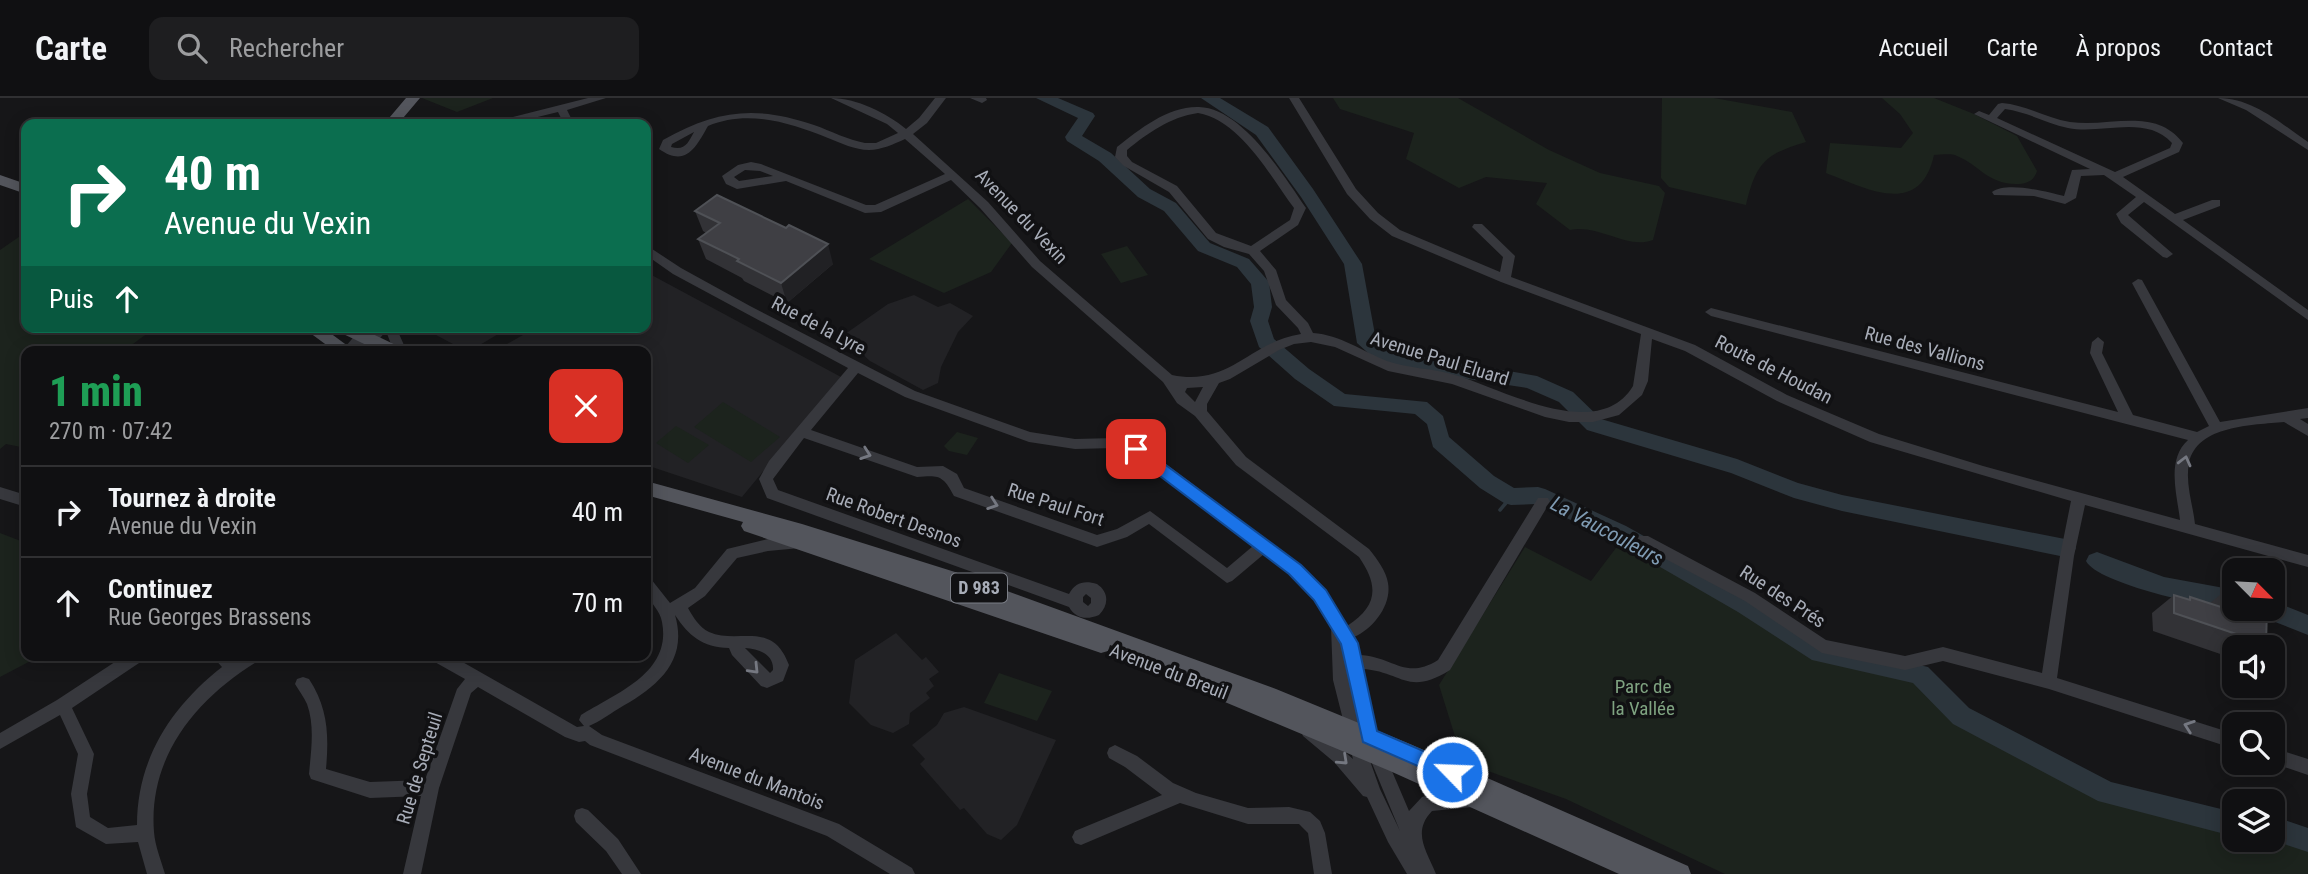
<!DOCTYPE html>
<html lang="fr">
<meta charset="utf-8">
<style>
:root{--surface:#101012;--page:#1e1e20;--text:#f1f3f6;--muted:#9c9d9f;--line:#303032}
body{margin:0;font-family:"Roboto Condensed",sans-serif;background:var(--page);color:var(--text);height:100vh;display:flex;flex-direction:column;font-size:26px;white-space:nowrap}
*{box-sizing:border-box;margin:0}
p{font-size:23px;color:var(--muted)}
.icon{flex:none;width:38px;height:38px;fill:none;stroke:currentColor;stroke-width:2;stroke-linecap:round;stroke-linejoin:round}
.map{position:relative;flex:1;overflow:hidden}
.details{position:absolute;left:21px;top:248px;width:630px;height:315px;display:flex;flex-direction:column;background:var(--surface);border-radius:14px;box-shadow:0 4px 18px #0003,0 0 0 2px var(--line)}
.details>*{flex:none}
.guide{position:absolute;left:21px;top:21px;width:630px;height:214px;border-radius:14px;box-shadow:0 4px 18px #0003,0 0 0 2px var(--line);background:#0b6e4f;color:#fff;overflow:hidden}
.needle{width:46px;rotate:114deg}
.buttons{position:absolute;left:2222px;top:460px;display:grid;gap:14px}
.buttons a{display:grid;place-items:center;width:63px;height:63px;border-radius:14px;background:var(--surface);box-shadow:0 4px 18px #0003,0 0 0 2px var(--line);font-size:35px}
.pin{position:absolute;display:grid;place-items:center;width:60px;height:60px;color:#fff;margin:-30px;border-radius:14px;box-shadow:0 4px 10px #0006}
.me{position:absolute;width:77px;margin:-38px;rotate:294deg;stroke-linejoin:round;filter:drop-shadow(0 0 5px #0008)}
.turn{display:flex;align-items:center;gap:24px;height:147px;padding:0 28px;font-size:32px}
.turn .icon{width:91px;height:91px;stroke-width:2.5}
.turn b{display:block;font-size:49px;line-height:60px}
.then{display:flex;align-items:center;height:66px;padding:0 28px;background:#0003;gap:14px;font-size:26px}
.round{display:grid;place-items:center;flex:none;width:74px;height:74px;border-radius:14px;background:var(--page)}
.overview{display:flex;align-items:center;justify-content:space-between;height:119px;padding:0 28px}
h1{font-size:42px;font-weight:800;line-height:52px;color:#1e9e55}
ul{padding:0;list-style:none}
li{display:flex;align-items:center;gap:21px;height:91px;padding:0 28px;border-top:2px solid var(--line)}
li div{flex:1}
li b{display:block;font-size:26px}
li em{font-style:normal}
header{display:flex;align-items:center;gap:42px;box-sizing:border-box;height:98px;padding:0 35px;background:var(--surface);border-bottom:2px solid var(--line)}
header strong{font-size:33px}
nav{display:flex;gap:38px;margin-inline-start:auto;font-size:24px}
.search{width:490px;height:63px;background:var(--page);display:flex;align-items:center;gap:18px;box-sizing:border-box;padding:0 24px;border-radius:14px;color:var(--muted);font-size:26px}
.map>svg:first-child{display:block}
</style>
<header>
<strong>Carte</strong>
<div class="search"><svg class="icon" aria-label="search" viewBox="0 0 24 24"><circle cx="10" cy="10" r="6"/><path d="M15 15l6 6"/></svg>Rechercher</div>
<nav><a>Accueil</a><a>Carte</a><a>À propos</a><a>Contact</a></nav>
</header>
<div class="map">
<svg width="2308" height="776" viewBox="0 0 2308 776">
<rect width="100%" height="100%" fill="#161618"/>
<path fill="#222225" d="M646,174L841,279L742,399L646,367V254H493L537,229H646Z
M914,197L938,209L950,205L973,218L958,234L941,269L938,285L923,292L870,263L856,250L838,241L888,206Z
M421,229H510L468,254Z
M896,535L922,562L926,559L939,574L929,581L934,588L926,595L930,600L910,615L909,626L893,635L871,627L849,605L855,562Z
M964,609L1056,642L1017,727L1001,742L987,736L964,710L960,712L920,666L925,661L912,647L937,627L944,615Z"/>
<path fill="#1c231d" d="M422,0H493L457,14Z
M1333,0H1458L1549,52L1600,75L1659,88L1665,95L1653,142C1627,152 1599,126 1570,132L1536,106L1547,85L1486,79L1459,90L1406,61L1414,35L1340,11Z
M1662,0H1714L1792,14L1806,44C1765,56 1756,65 1746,107L1669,89L1661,80Z
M1882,0H1934L1974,16L2017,38L2037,73C2034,83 2027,86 2016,86C1986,85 1981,68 1957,58C1951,55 1941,57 1934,57C1920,120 1867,91 1826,75L1830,45L1901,50L1913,35L1900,16Z
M968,101L1012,145L991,174L944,195L869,161Z
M26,134V229H156L122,254H26V350L6,346L0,351V152Z
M1127,148L1148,177L1121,185L1101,156Z
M723,304L780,339L751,364L694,329Z
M676,328L709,347L688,365L656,345Z
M957,334L978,340L967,357L949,353L944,348Z
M0,435L26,445V558H40L0,579Z
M1619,446L1639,450L1834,561L1924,587L1965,626L2075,680L2235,718V742H2273V727L2308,736V776H1725L1566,701L1463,664L1439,587L1525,449L1591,483Z
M999,575L1052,593L1037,623L984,605Z"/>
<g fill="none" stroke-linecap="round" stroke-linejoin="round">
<path stroke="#2c353c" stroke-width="3.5" d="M1500,412L1511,399"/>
<path fill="#2c353c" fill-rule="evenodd" d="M1036,0H1058L1093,15L1095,18L1082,38L1111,55L1150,91L1176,105L1210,145L1249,161L1269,184L1272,209L1268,223L1274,241L1309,271L1345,296L1427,304L1443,318L1449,339L1494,378L1514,390L1538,389L1545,391L1626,428L1754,500L1825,546L1928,569L1969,610L2111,684L2221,711H2235V735H2221L2098,703L1953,626L1913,585L1812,562L1738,514L1610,440L1536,406L1511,407L1504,405L1480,390L1433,349L1427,326L1415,316L1334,308L1295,281L1259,249L1250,223L1254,209L1251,186L1237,169L1198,153L1164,113L1138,99L1099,63L1067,43L1065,39L1078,20Z
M1201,0H1220L1268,29L1313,91L1362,166L1376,242L1391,253L1537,278L1573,294L1601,321L1737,361L1798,385L1842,397L2065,441L2073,444L2076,450L2073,456L2065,459L1842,413L1794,400L1731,375L1587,332L1559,304L1527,290L1415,273L1378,264L1357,245L1344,166L1301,99L1256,37Z
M2097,454L2164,479L2235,492L2236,511C2209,510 2098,486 2086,463L2089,457Z
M2273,503L2308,517V537L2260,518L2257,511H2273Z
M2273,718L2308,730V754L2272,742Z"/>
<path fill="#37383d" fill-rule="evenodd" d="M588,0H606L567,12L574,26H564L558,14L509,26H492L493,24Z
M831,0C856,0 887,15 906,31L919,20L935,0H946L927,25L913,36L988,104L1040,163L1172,277C1230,289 1249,244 1301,236L1298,230L1276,207L1264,173L1249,156L1224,149L1208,141L1169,94L1124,68L1115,59L1117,49C1140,31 1168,8 1199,9C1242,10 1284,78 1306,110L1298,127L1260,153L1276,172L1286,202L1308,225L1313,235C1340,237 1362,253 1387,263C1409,271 1433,270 1455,277C1503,291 1598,346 1633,288L1641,236L1501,184L1392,138L1370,121L1347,96L1289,0H1299L1356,91L1378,115L1400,132L1500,174L1503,159L1472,129L1474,126H1482L1515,158L1511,179L1695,247L1787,297L1879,336L1983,368L2180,422C2177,396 2166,362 2188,342L1711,218L1705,214L1711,210L2118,314L2090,255L2092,244L2098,239L2104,244L2102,255L2133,317L2197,334L2209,328L2132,185L2138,181L2142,182L2220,324L2308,310V320L2300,321L2308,326V338L2284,324C2253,327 2197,327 2189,365C2185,385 2193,407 2195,426L2308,457V469L2085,407L2074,458L2057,580L2235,636V651L2049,591L1943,563L1905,572L1822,555L1745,503L1641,448L1618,446L1616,442L1618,438H1648L1755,495L1826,542L1905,558L1943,549L2042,575L2060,458L2071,403L1870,344L1777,303L1685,253L1652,241L1648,283L1642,297L1619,317L1593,324H1569L1545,319L1452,286L1388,273L1335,249L1311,244L1294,246L1279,252L1230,281L1219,285L1207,306V313L1246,359L1369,451C1377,461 1386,473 1388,485C1392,507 1373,531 1354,539L1359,557C1393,558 1405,583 1438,562L1538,400H1548L1550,404L1450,572C1407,599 1402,573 1362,571L1377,638L1409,713L1422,699L1428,697L1472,693L1478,695L1480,701L1478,707L1472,709L1432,713C1412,734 1426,752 1436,776H1407L1388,744L1367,699L1363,698L1334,664L1303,638L1301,633L1303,628L1309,626L1315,628L1353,661L1333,582L1331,529L1315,501L1290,475L1264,456L1232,483L1227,485L1149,426L1127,439L1097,449L954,398C943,377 939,377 917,379L804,340L773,381L778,392L1069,496C1075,484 1085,482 1097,486C1109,494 1109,507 1099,517C1087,522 1076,521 1069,509L767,400L759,381L769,363L848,270L673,176L646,157V147L681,170L750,208L915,293L1030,334L1075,341L1115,340L1141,347L1300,467L1325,493L1347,528C1378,508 1379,488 1359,459L1236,367L1195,318L1177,305L1163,284L1032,169L980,110L951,82L881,114L865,115L786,83L737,91L726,86L722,78L738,67L751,64L761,66L866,107H875L945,76L905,41C894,46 881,52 869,52C855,52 841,45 828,40C790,25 748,11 708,28C696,49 686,70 659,51L663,42C716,12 756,7 814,27C831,33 848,42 865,45H876L898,35L887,26ZM1198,15C1240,22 1271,79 1294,110L1290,122L1251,148L1216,135L1177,88L1132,64L1127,58V52C1148,35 1170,19 1198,15ZM694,34C688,45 685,53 671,49L672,46ZM745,72L760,73L773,78L739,83L734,79ZM858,275L905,299L1029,344L1075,351L1115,350L1131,355L1253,448L1227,470L1150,413L1117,431L1097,437L964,390L957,376L943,368L917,369L811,332ZM1203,289L1195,304L1185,294L1187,290ZM1086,496L1091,500V505L1088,508L1083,504V499ZM1364,646L1400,733L1380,691Z
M970,0H986L987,2L982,5Z
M2218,0C2253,0 2280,25 2308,44V52L2246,12Z
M2002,5C2026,7 2047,20 2070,24C2110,30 2154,8 2183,45L2179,54L2123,79L2175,116L2212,102H2220V108L2183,122L2308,212V222L2144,104L2128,117L2173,156L2167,160L2163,159L2121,125L2116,116L2136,99L2104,77L2081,78L2076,100L2065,106L2034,98L1994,97L1992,94C2007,83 2047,94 2064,98L2072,72L2090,71L1974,16L1979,13L1989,17L1998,6ZM2005,11C2027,14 2046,25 2068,30C2102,37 2145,16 2172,45L2170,50L2115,74L1997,20Z
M362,229H396L407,254H394L386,233L369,253L361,254L358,250L355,254H341Z
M511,229H525L516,235L512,234Z
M0,389L26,397V409L0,401Z
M795,440L800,442L802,446L800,450L768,453L737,460L705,498L688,510C693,519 699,529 709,534C739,547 772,521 789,567L783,583L767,590L761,588L732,557L729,550C702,549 689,538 675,517C689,565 655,590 618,611C608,617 599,624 589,628L602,637L839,726L912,770L915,776H890L827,738L590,647L585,643L579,644L565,639L478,589L471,595L439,690L421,776H403L421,698L370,700L311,681L309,676C311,653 315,628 307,606C304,599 299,593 295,586L297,581L303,579L309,581C328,610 329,637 326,671L370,684L425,682L457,591L465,581L433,563L430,558H452L577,629L584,628L579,622L581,617C616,595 672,575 662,524C660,512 651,506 646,495C644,491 646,483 646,479L651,481L670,505L695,490L727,451L768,441ZM745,550C759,551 774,556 773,572L770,575Z
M124,558H145L142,563L72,610L94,656L87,696L90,719L108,730L137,727C137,661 171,609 222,569L212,558H231L234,561L239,558H261L258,563C197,600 148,658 154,734C155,748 161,762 165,776H147L138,744L106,746L76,729L71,696L78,656L60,617L0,651V635L57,602Z
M1115,647L1137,658L1173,685L1196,695L1248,710L1289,709L1310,714L1320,723L1325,735L1332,776H1314L1308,735L1299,726H1248L1180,705L1081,747L1075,745L1072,739L1075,733L1162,697L1125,669L1109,660L1107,655L1109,650Z
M2273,650L2308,661V677L2273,665Z
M582,710L588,712L618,741L641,776H622L606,753L576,724L574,718L576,712Z"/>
<path fill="#53555c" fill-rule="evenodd" d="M406,0H420L398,26H384Z
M0,77L26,86V96L0,87Z
M302,229H322L356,254H336Z
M335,229H358L402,250L404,254H381L337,233Z
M646,383L802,426L955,474L1276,591L1410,646L1688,768L1691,776H1619L1390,673L1189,589L1186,583L1190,577L1110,547L1108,553L1101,555L744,433L741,428L743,424L646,397Z"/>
</g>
<path fill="#323236" d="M695,113L833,166L787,205L744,183L742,180L706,161L698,141L706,135L703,133Z
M2231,488L2266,546L2262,550H2235V561L2153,533L2152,515L2174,497L2187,501L2190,499L2210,505Z"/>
<path fill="#212124" d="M828,146L833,166L787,205L781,185Z"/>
<path fill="#3f3f44" stroke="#4f5156" stroke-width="2" d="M717,97L786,130L789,127L828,146L781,185L737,163L739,161L698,141L720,125L695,113Z
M2231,488L2235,490V511H2267L2266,546L2174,515V497L2190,502V499L2230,512Z"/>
<defs><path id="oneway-chevron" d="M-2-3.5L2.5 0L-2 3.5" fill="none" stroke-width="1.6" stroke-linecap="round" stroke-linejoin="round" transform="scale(1.75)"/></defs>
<g stroke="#757881">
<use href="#oneway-chevron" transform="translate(866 356) rotate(19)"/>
<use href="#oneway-chevron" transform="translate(2185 363) rotate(-76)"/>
<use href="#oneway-chevron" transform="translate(993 406) rotate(19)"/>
<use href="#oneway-chevron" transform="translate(754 571) rotate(46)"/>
<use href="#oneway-chevron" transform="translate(2189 628) rotate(-161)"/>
<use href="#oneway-chevron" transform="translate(1343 662) rotate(43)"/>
</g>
<path fill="#1a73e8" stroke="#114b97" stroke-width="2" d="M1136,345L1301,467L1326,492L1358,545L1377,633L1458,668L1461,674L1458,681L1452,683L1363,644L1341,546L1314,502L1289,476L1131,356L1128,351L1131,347Z"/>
<g text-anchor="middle" stroke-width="7" stroke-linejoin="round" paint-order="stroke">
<rect fill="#111113" stroke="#7b7e86" stroke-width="2" x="951" y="475.5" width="56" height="29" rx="5"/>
<g font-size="18" font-weight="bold" fill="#a8adb8">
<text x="979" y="496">D 983</text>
</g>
<g font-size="19" fill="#a8adb8" stroke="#111113">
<text transform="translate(1022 118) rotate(46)" y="7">Avenue du Vexin</text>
<text transform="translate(819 227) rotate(28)" y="7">Rue de la Lyre</text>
<text transform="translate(1925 250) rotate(15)" y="7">Rue des Vallions</text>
<text transform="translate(1440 260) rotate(17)" y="7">Avenue Paul Eluard</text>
<text transform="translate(1774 271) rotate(27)" y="7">Route de Houdan</text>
<text transform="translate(1056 406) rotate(18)" y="7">Rue Paul Fort</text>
<text transform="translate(894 419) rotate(20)" y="7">Rue Robert Desnos</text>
<text transform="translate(1783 498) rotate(33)" y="7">Rue des Prés</text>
<text transform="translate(1169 573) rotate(21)" y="7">Avenue du Breuil</text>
<text transform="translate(419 670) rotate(-73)" y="7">Rue de Septeuil</text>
<text transform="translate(757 680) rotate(21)" y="7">Avenue du Mantois</text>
</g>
<g font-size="19" fill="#7fa381" stroke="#111113">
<text x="1643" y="595">Parc de<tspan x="1643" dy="22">la Vallée</tspan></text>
</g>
<g font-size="21" font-style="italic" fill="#7f9bb3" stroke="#111113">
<text transform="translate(1607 433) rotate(28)" y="7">La Vaucouleurs</text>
</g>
</g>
</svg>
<div class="buttons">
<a><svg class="needle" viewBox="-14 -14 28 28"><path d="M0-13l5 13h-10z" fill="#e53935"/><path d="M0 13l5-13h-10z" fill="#9c9d9f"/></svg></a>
<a><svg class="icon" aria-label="sound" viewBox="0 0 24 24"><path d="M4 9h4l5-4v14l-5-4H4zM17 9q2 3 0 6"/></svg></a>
<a><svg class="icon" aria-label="search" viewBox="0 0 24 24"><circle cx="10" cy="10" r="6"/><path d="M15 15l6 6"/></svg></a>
<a><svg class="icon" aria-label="layers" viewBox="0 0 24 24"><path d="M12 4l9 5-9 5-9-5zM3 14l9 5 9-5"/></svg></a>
</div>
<div class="pin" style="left:1136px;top:351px;background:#d93025"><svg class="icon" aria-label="arrive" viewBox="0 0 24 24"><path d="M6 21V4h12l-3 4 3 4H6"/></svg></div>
<svg class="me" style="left:1452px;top:674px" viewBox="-20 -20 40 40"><circle r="17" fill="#1a73e8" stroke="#fff" stroke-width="3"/><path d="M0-11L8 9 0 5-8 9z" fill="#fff"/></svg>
<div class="guide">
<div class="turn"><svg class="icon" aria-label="right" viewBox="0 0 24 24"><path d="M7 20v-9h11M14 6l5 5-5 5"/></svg><div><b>40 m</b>Avenue du Vexin</div></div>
<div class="then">Puis<svg class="icon" aria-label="ahead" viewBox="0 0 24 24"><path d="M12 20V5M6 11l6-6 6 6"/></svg></div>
</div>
<section class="details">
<div class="overview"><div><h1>1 min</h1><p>270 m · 07:42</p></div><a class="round" style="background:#d93025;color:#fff"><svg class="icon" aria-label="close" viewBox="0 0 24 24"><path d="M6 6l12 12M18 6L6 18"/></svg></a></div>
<ul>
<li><svg class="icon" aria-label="right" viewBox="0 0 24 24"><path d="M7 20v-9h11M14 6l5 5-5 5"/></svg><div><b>Tournez à droite</b><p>Avenue du Vexin</p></div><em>40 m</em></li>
<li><svg class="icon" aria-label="ahead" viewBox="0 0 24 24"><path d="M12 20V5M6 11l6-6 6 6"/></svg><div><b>Continuez</b><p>Rue Georges Brassens</p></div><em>70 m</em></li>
</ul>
</section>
</div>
